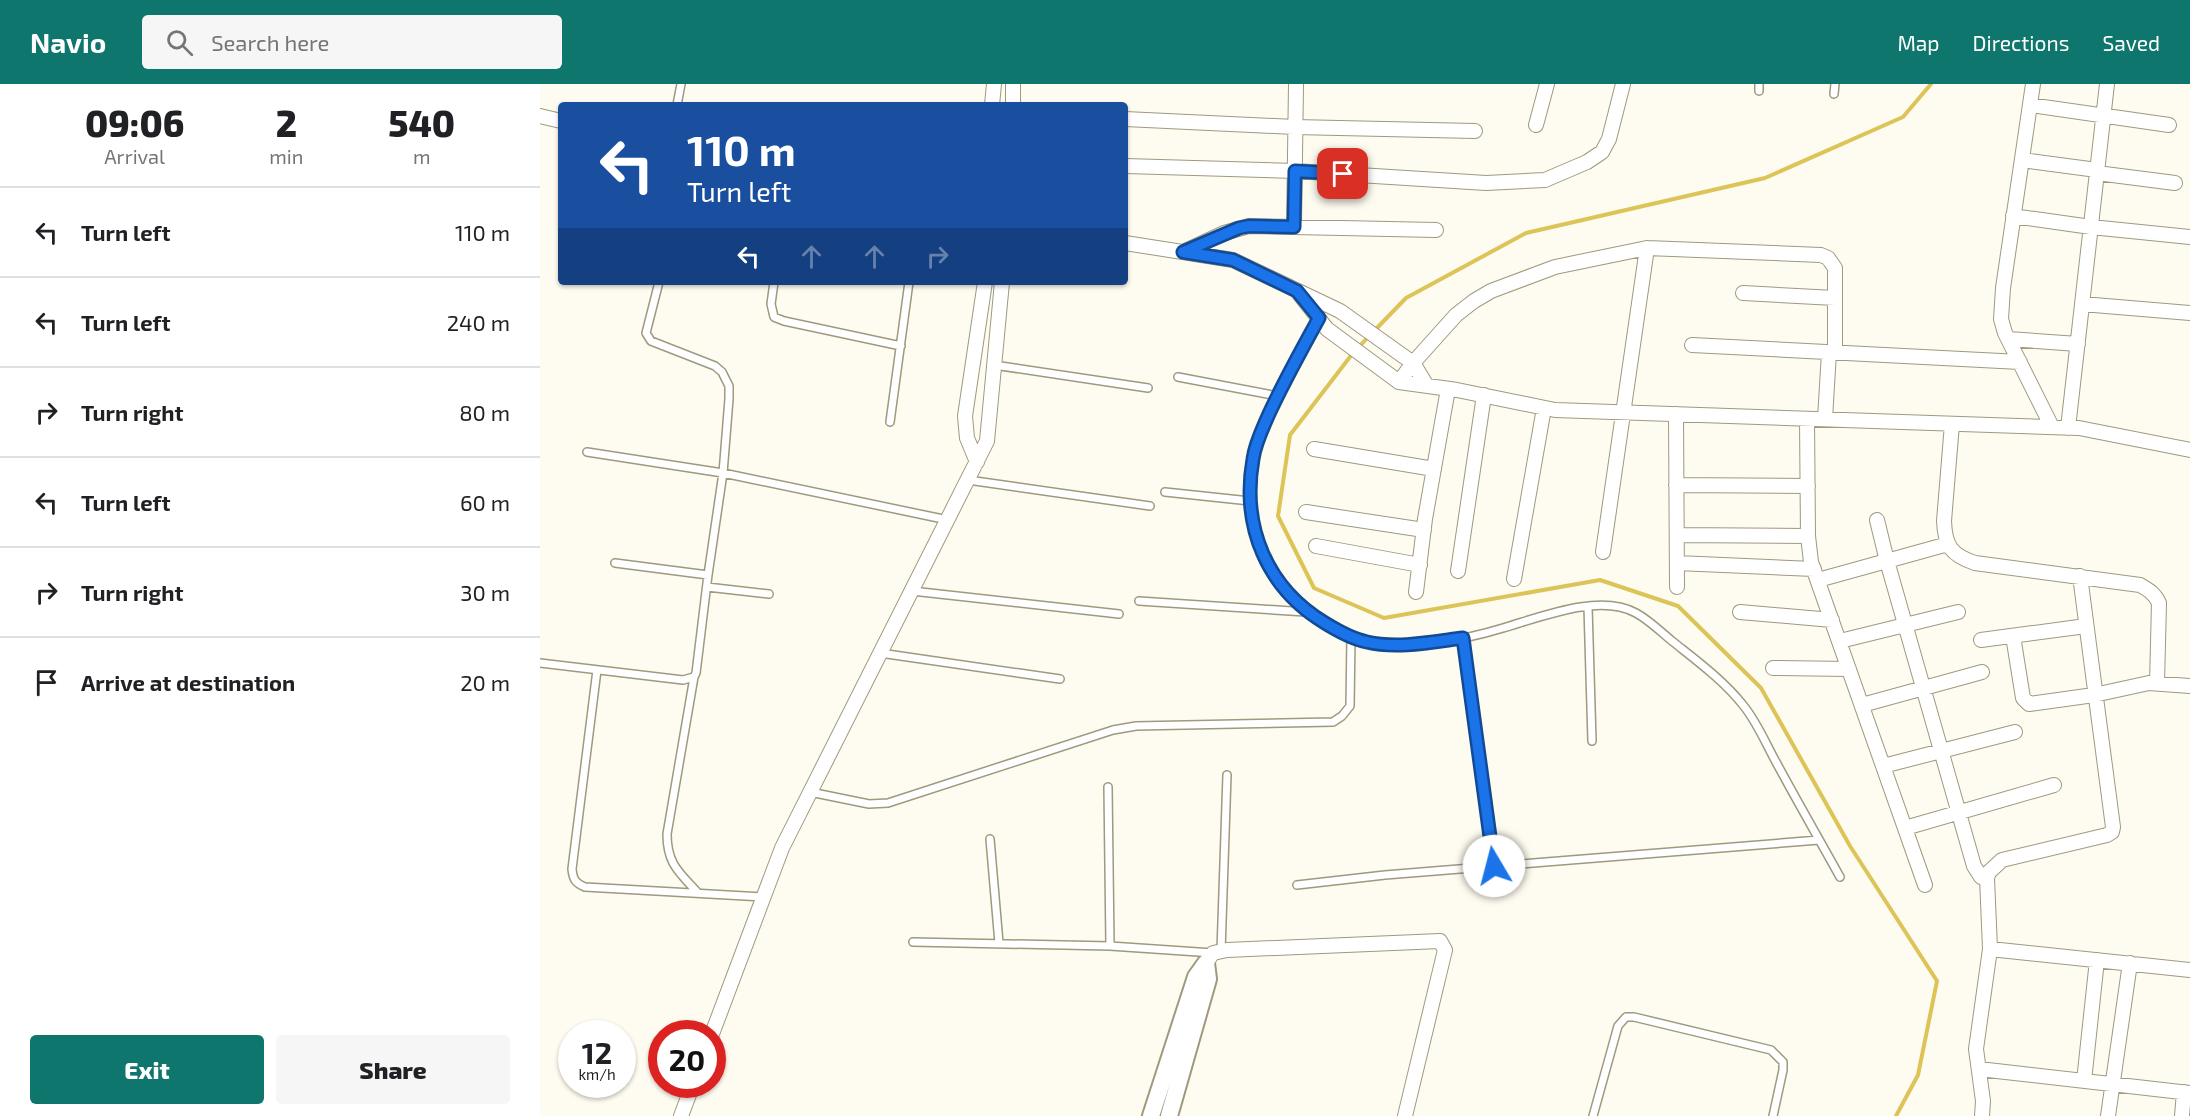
<!DOCTYPE html>
<style>
:root{--surface:#fff;--page:#f6f6f6;--text:#202124;--muted:#757577;--line:#e0e0e0;--accent:#0f766e}
body{margin:0;font-family:"Exo 2",sans-serif;background:var(--page);color:var(--text);height:100vh;display:flex;flex-direction:column;font-size:22px;white-space:nowrap}
*{box-sizing:border-box;margin:0}
p{font-size:20px;color:var(--muted)}
.icon{flex:none;width:33px;height:33px;fill:none;stroke:currentColor;stroke-width:2;stroke-linecap:round;stroke-linejoin:round}
.map{position:relative;flex:1;overflow:hidden}
.sheet{display:flex;flex-direction:column;background:var(--surface);width:540px}
.sheet>*{flex:none}
.banner{position:absolute;left:18px;top:18px;width:570px;height:183px;border-radius:6px;box-shadow:0 2px 4px #0004;background:#1a4fa0;color:#fff;overflow:hidden}
.speed{position:absolute;left:18px;top:936px;display:flex;gap:12px;font-size:30px;font-weight:700;text-align:center}
.speed>*{display:grid;place-content:center;width:78px;height:78px;border-radius:50%;background:var(--surface);box-shadow:0 2px 4px #0004;line-height:1}
.speed small{font-size:15px;font-weight:400}
.speed .limit{border:9px solid #d22;background:#fff;color:#111}
.pin{position:absolute;display:grid;place-items:center;width:51px;height:51px;color:#fff;margin:-26px;border-radius:12px;box-shadow:0 3px 9px #0006}
.me{position:absolute;width:66px;margin:-33px;rotate:352deg;stroke-linejoin:round;filter:drop-shadow(0 0 4px #0008)}
.turn{display:flex;align-items:center;gap:21px;height:126px;padding:0 30px;font-size:27px}
.turn .icon{width:78px;height:78px;stroke-width:2.5}
.turn b{display:block;font-size:42px;line-height:51px}
.lanes{display:flex;align-items:center;height:57px;padding:0 30px;background:#0003;justify-content:center;gap:30px;direction:ltr}
.lanes .off{opacity:.35}
.eta{display:flex;justify-content:space-evenly;align-items:center;height:102px;text-align:center}
.eta b{font-size:36px;font-weight:800;line-height:42px}
.button{display:flex;gap:12px;margin-top:auto;padding:12px 30px}
.button a{flex:1;height:69px;border-radius:6px;background:var(--accent);color:#fff;font-size:24px;font-weight:800;line-height:69px;text-align:center}
.button a+a{background:var(--page);color:var(--text)}
ul{padding:0;list-style:none}
li{display:flex;align-items:center;gap:18px;height:90px;padding:0 30px;border-top:2px solid var(--line)}
li div{flex:1}
li b{display:block;font-size:22px}
li em{font-style:normal}
header{display:flex;align-items:center;gap:36px;box-sizing:border-box;height:84px;padding:0 30px;background:var(--accent);color:#fff}
header strong{font-size:28px}
nav{display:flex;gap:33px;margin-inline-start:auto;font-size:21px}
.search{width:420px;height:54px;background:var(--page);display:flex;align-items:center;gap:15px;box-sizing:border-box;padding:0 21px;border-radius:6px;color:var(--muted);font-size:22px}
main{display:flex;flex:1;min-height:0}
.map>svg:first-child{display:block}
</style>
<header>
<strong>Navio</strong>
<div class="search"><svg class="icon" aria-label="search" viewBox="0 0 24 24"><circle cx="10" cy="10" r="6"/><path d="M15 15l6 6"/></svg>Search here</div>
<nav><a>Map</a><a>Directions</a><a>Saved</a></nav>
</header>
<main>
<section class="sheet">
<div class="eta">
<div><b>09:06</b><p>Arrival</p></div>
<div><b>2</b><p>min</p></div>
<div><b>540</b><p>m</p></div>
</div>
<ul>
<li><svg class="icon" aria-label="left" viewBox="0 0 24 24"><path d="M17 20v-9H6M10 6l-5 5 5 5"/></svg><div><b>Turn left</b></div><em>110 m</em></li>
<li><svg class="icon" aria-label="left" viewBox="0 0 24 24"><path d="M17 20v-9H6M10 6l-5 5 5 5"/></svg><div><b>Turn left</b></div><em>240 m</em></li>
<li><svg class="icon" aria-label="right" viewBox="0 0 24 24"><path d="M7 20v-9h11M14 6l5 5-5 5"/></svg><div><b>Turn right</b></div><em>80 m</em></li>
<li><svg class="icon" aria-label="left" viewBox="0 0 24 24"><path d="M17 20v-9H6M10 6l-5 5 5 5"/></svg><div><b>Turn left</b></div><em>60 m</em></li>
<li><svg class="icon" aria-label="right" viewBox="0 0 24 24"><path d="M7 20v-9h11M14 6l5 5-5 5"/></svg><div><b>Turn right</b></div><em>30 m</em></li>
<li><svg class="icon" aria-label="arrive" viewBox="0 0 24 24"><path d="M6 21V4h12l-3 4 3 4H6"/></svg><div><b>Arrive at destination</b></div><em>20 m</em></li>
</ul>
<div class="button"><a>Exit</a><a>Share</a></div>
</section>
<div class="map">
<svg width="1650" height="1032" viewBox="0 0 1650 1032">
<rect width="100%" height="100%" fill="#fefbf0"/>
<g fill="none" stroke-linecap="round" stroke-linejoin="round">
<path stroke="#ddc458" stroke-width="4" d="M835,246L866,214L986,149L1225,94L1363,33L1391,0
M818,264L829,252
M813,269L750,351L738,432L774,504L844,534L1060,496L1138,522L1221,604L1310,762L1397,897L1378,991L1356,1032"/>
<g stroke="#9f997e" stroke-width="10">
<path id="service" d="M1219,7V0
M1294,10L1295,0
M137,21L141,0
M234,198L231,220L234,233L244,237L361,262
M779,234C735,316 678,397 733,488C752,521 790,551 828,558C869,566 924,556 963,544C1001,533 1059,509 1096,529C1109,536 1121,548 1132,557C1157,577 1183,596 1203,621C1217,638 1226,660 1236,678C1257,717 1279,755 1300,793
M454,281L608,304
M638,293L738,312
M350,338L369,198
M47,368L183,389L408,436
M428,396L610,422
M625,408L710,417
M75,479L168,491
M167,503L229,510
M372,507L579,530
M599,517L766,528
M1048,523L1052,657
M923,554L954,782
M340,569L520,595
M0,579L143,596L154,593L156,589L168,491L183,389L189,315V302L182,288L175,282L111,257L106,249L119,198
M57,586L32,785C33,795 35,799 45,803L223,813
M154,593L127,750C127,780 139,788 158,809
M568,703L570,862
M270,708L329,720L348,719L573,646L596,642L793,638L802,632L810,622L811,553
M450,755L459,859
M757,801L845,791L1279,756
M373,858L570,862L673,869
M681,867L687,691
M1053,1032L1078,942L1086,933H1094L1231,966L1243,978V986L1233,1032"/>
</g>
<g stroke="#9f997e" stroke-width="16">
<path id="minor" d="M1493,0L1463,204L1461,235L1465,249L1512,343
M452,21L454,0
M473,21V0
M1490,21L1629,41
M0,32L21,37
M585,35L754,43L935,47
M996,41L1007,0
M1482,76L1557,86
M585,82L755,87L946,99L1005,96L1047,78L1062,68L1069,55L1083,0
M1557,89L1635,99
M1473,132L1551,143L1650,153
M754,143L756,0
M585,159L693,176L800,227L873,279L887,302
M643,168L684,149L709,142L896,146
M757,207L787,245L859,298L917,306L1015,326L1539,344L1650,366
M1203,209L1295,214
M1542,220L1650,229
M1468,255L1538,260
M1152,261L1480,278
M859,298L873,279L916,231L934,217L951,207L1015,183L1107,164L1281,171L1288,174L1295,184V269
M1136,330L1137,503
M1267,335L1268,452L1271,478L1385,801
M1285,335L1289,268
M1412,340L1404,437C1405,462 1411,471 1435,479L1600,501C1609,506 1615,510 1619,519L1617,599
M1528,344L1567,0
M774,365L894,385
M437,378L427,354L425,332L445,198
M1136,401L1268,402
M766,428L884,446
M1337,436L1347,477L1434,782L1441,793L1447,794
M1137,451L1268,452
M776,462L880,481
M1063,468L1107,164
M1137,479L1274,485
M918,487L944,311
M974,495L1004,324
M1278,496L1408,460
M876,508L885,435L908,305
M1200,528L1292,536
M1473,552L1483,614L1489,620L1554,611L1609,599L1650,602
M1441,556L1546,542
M1300,557L1418,528
M1233,584L1309,585
M1322,621L1442,588
M1343,682L1475,648
M1365,744L1514,701
M1450,865L1447,794L1449,788L1462,776L1567,751L1572,748L1573,743L1540,492
M666,879L673,869L687,866L900,857L905,866L865,1032
M172,950L242,764L447,357L462,198
M1439,985L1650,1009
M1544,997L1557,876
M141,1032L153,1000
M1442,1032L1443,1017L1436,965L1450,865L1650,886
M1568,1032L1590,879
M1642,1032L1644,1008"/>
</g>
<g stroke="#9f997e" stroke-width="20">
<path id="tertiary" d="M611,1032L656,893L666,879
M629,1032L668,895L666,879"/>
</g>
<use href="#service" stroke="#fff" stroke-width="7"/>
<use href="#minor" stroke="#fff" stroke-width="14"/>
<use href="#tertiary" stroke="#fff" stroke-width="16"/>
</g>
<g fill="none" stroke-linecap="round" stroke-linejoin="round">
<g stroke="#114b97" stroke-width="15">
<path id="route" d="M803,90L755,87L754,143L709,142L699,144L643,168L693,176L757,207L779,234C761,267 743,299 728,332C722,346 715,360 713,375C701,443 727,504 785,539C798,547 812,555 827,558C857,565 892,558 923,554L954,782"/>
</g>
<use href="#route" stroke="#1a73e8" stroke-width="10"/>
</g>
</svg>
<div class="speed"><div>12<small>km/h</small></div><div class="limit">20</div></div>
<div class="pin" style="left:803px;top:90px;background:#d93025"><svg class="icon" aria-label="arrive" viewBox="0 0 24 24"><path d="M6 21V4h12l-3 4 3 4H6"/></svg></div>
<svg class="me" style="left:954px;top:782px" viewBox="-20 -20 40 40"><circle r="19" fill="#fff"/><path d="M0-13L10 11 0 6-10 11z" fill="#1a73e8"/></svg>
<div class="banner">
<div class="turn"><svg class="icon" aria-label="left" viewBox="0 0 24 24"><path d="M17 20v-9H6M10 6l-5 5 5 5"/></svg><div><b>110 m</b>Turn left</div></div>
<div class="lanes"><svg class="icon" aria-label="left" viewBox="0 0 24 24"><path d="M17 20v-9H6M10 6l-5 5 5 5"/></svg><svg class="icon off" aria-label="ahead" viewBox="0 0 24 24"><path d="M12 20V5M6 11l6-6 6 6"/></svg><svg class="icon off" aria-label="ahead" viewBox="0 0 24 24"><path d="M12 20V5M6 11l6-6 6 6"/></svg><svg class="icon off" aria-label="right" viewBox="0 0 24 24"><path d="M7 20v-9h11M14 6l5 5-5 5"/></svg></div>
</div>
</div>
</main>
